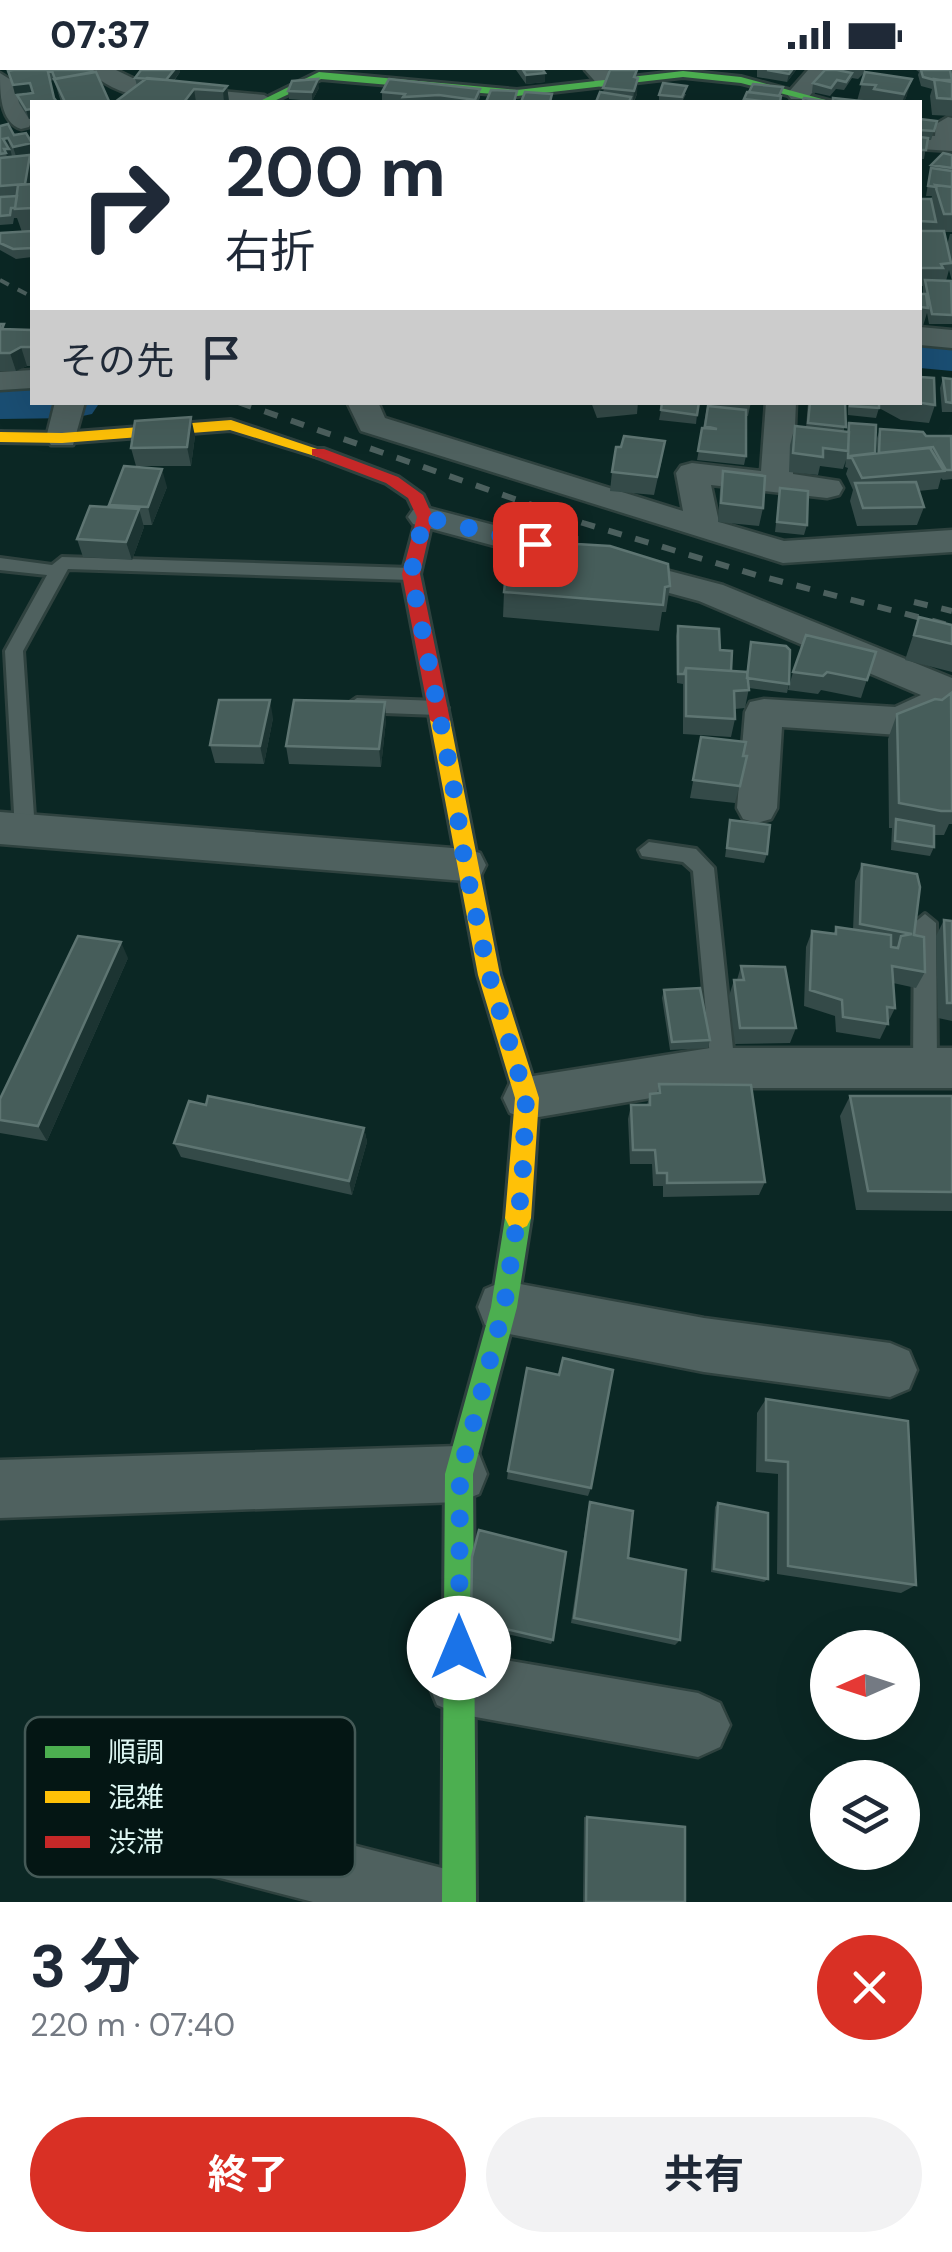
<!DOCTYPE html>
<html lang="ja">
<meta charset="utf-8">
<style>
:root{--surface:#fff;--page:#f2f2f3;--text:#1f2937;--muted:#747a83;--accent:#d93025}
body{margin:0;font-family:"DM Sans","Noto Sans JP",sans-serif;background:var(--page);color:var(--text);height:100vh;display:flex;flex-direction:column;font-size:38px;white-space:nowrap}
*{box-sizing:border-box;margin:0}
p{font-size:32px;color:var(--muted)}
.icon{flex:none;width:55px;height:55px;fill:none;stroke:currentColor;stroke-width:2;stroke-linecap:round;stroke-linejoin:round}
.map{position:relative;height:1832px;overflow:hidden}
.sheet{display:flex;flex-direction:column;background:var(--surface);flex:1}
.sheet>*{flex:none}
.hud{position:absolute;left:30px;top:30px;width:892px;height:305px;border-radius:0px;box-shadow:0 10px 40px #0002;background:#fff;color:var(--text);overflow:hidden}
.needle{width:65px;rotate:267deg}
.controls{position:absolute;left:810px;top:1560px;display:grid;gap:20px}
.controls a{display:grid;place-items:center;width:110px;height:110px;border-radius:50%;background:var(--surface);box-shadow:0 10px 40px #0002;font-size:50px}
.pin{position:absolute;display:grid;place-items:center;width:85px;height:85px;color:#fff;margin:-42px;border-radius:20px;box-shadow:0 5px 15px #0006}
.me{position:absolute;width:110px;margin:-55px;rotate:0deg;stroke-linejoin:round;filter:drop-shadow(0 0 8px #0008)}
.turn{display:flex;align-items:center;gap:35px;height:210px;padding:0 30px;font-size:45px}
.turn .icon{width:130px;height:130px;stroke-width:2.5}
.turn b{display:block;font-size:70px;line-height:85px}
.then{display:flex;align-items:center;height:95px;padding:0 30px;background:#0003;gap:20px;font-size:38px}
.round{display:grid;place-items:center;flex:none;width:105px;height:105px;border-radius:52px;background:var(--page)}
.overview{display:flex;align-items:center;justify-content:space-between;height:170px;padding:0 30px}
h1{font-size:60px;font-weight:700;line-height:75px}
.cta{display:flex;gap:20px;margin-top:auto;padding:20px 30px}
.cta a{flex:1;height:115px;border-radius:60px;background:var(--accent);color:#fff;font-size:40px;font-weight:700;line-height:115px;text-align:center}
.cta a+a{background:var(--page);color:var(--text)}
.status{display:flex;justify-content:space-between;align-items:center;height:70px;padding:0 50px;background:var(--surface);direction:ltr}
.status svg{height:28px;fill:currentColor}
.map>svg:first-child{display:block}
</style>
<div class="status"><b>07:37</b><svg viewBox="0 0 49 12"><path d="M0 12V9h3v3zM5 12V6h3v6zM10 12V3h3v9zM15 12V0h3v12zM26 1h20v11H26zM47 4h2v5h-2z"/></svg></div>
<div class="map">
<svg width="952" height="1832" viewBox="0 0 952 1832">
<rect width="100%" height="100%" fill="#0b2724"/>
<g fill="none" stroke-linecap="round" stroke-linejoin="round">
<path fill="#1a4e73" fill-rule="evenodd" d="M920,266L952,269V301L920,298Z
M32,316V332H100L92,344L73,348L0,349V317Z"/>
<g stroke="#2f423f" stroke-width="6">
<path id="lane" d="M62,487L411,498L420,504L411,510L68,499L23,581L35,761L25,769L15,761L5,581L47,505L0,500V488L52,495Z
M357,628L438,631L448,638L438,645L357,642L347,635Z
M649,772L696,779L714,798L735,998L731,1005L723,1008L715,1005L711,998L693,801L683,792L642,786L639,780Z
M925,844L936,853L937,998L933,1005L925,1008L917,1005L913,998L914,853Z"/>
</g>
<g stroke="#2f423f" stroke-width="5">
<path id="street" d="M89,0H116L145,14L264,25L276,32C226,35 124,41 89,0Z
M585,0H609L619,12L616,17H600Z
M808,0H831L807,29H791L787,24Z
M0,3L11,10L32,51L29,57L21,59C0,52 0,23 0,3Z
M948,47L952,48V81L920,79V65L935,66L936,54Z
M920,257L952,260V278L920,275Z
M32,300V318L0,320V302Z
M55,332H85L73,375H51L46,368Z
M347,332H378L385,348L683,441L676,403L681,396L692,393L761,401L766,332H796L793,404L839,411L843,418L839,425L827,428L711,415L719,452L784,471L952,460V482L783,493L361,361Z
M425,437L723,515L952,608V642L899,665L782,657L777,738L771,749L757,753L743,749L737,738L745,642L750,632L764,629L895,637L921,625L699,531L413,454L408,447L413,440Z
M0,742L465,779L480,783L486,795L480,807L465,811L0,774Z
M710,978H952V1018H710L527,1049L510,1043L503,1028L510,1013L527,1007Z
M504,1211L704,1248L890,1273L909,1281L917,1300L909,1319L890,1327L704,1302L504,1263L485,1255L478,1237L485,1219Z
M459,1376L479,1384L487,1404L479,1424L459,1432L0,1448V1390Z
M459,1582L698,1623L720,1633L730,1655L720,1677L698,1687L459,1644L437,1635L428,1613L437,1591Z
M94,1709L442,1798L466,1808L476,1832H313L94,1775L71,1765L61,1742L71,1719Z"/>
</g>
<g stroke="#2f423f" stroke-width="6">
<path id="fast" d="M683,1L741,7L833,32H815L741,13L683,7L517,26L321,9L272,32H258L319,2L517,20Z
M518,1136L527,1140L531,1148L517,1237L473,1404L476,1832H442L445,1404L491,1237L505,1148L509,1140Z"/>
</g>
<g stroke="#2f423f" stroke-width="6">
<path id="slow" d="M231,350L326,382L318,387L230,360L62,373L0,372V362L62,363Z
M440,643L450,650L500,905L539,1028L531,1148L527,1156L518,1160L509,1156L505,1148L515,1028L478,905L430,650Z"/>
</g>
<g stroke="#2f423f" stroke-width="6">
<path id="jam" d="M312,379H324L398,407L423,425L433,447L420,504L450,650L447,655L440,657L430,650L402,504L417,447L408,428L386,413L312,385Z"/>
</g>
<use href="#lane" fill="#4f615f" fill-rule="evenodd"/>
<use href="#street" fill="#4f615f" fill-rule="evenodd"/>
<use href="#fast" fill="#4caf50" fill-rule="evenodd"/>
<use href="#slow" fill="#ffc107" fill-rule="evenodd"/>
<use href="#jam" fill="#c62828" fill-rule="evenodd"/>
<path stroke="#4c605e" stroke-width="4" stroke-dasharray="10 10" stroke-linecap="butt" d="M0,210L32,227"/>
<path stroke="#4c605e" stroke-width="6" stroke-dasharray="14 14" stroke-linecap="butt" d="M238,332L583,453L756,505L952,556
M914,532L952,541"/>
</g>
<path fill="#344a48" d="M516,0H543L545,3V12L526,14Z
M608,0H637V24L634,32H596L603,22L609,2Z
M757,0H796L787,12L757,7Z
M825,0H865L864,3L858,9L852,8L844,20L836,19L830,26L812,22L813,13Z
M916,0H952V46L932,45L930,26L932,19L921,16L918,5L919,2Z
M8,1L96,2L110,32H61L54,10L50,11L32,32V48L29,49L19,33L17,25L33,23L32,21L15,24Z
M180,2L174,11L227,16L229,32H115L137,16L135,8Z
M865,2L907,25L904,32H832L857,31Z
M319,18L312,31L289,29L288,21Z
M480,19V28L478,32L382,31V22Z
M686,24L682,32H659V25Z
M920,49L937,51L931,70H927L924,89H920Z
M0,56L14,65L32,72V187L16,189L0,180V163L22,162L17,148H14L13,154L0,155Z
M952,85V162H944L947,175L950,164H952V211L949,200L946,211L952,216V254H929L927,243L923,256H920V224H923V216H920V129L931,130L932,126H926L931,95Z
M0,254L6,259L32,260V296H27L16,301H0Z
M943,308L952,309V342H942L940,318Z
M591,332H638L637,344L597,348Z
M708,332H751L748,346H746V386L744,395L697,390Z
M808,332H845L844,361L847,362L849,353L875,383H877V368L880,359L926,366L952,367V409L943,410L941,408L938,419L918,421L924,437L917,455L857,456L850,431L853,420L846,404L848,398L845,397L846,390L843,399L820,396L818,405L789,402L790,375L795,356L806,358Z
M848,332H920L935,335L929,353L901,350L879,338L876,348L848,345Z
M661,340L697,345L696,354L659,350Z
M195,366L191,396H136L131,378Z
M662,389L654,425L610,421L612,402Z
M723,401L763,438L759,456L718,452L720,420Z
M167,417L152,455H143L144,457L132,490L83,487L77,469L110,437L109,435Z
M780,418L807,455L804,465L775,462Z
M577,474L670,516L666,542H662L659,561L503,547L504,522Z
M919,547L952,555V602L905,590Z
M678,556L720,580L731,601H747L751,572L789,614L787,623L749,618L745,638L735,639V649L731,667L683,664V614L677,613L676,566Z
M876,582L861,628L821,620L818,624L788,620L793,602Z
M952,623V754H949L944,765H934V777L930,786L891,780L892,758H889L888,669L897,644L942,630Z
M273,648L264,694L215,693L210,675Z
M386,650L381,697L289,694L286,676Z
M701,667L747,686L735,733L690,728Z
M730,750L767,784L764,793L725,787Z
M862,794L914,865L925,902L916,918L893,913L895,938L880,969L836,962L835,946L804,936L806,877L812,861L834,863L836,857L853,860L855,811Z
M944,850L952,851V951L938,948L936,866Z
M128,888L47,1071L0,1063V1029Z
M741,896L796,958L790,973L735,974L729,926L734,910H737Z
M664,920L710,970L708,978L670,980L662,928Z
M659,1014L765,1112L759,1125L663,1127V1116H653L652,1094H630L628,1049L631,1035H647L650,1024H657Z
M850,1026H952V1141L856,1140L840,1046Z
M206,1035L364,1058L367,1072L352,1125L181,1087L174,1073Z
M766,1329L916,1515L901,1523L777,1504L778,1404L756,1402L757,1343Z
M508,1401L591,1418L588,1426L507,1409Z
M590,1432L680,1570L675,1575L571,1553L588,1440Z
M718,1433L768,1509L764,1512L711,1502L715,1437Z
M472,1487L553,1570L551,1574L471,1556Z
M584,1747L685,1757V1832H583Z"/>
<path fill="#1c3432" d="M173,0H180V2L167,19L165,10Z
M792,0H796L787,12L789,4Z
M545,3V12L526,14V5Z
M638,8L637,24L633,32L634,21Z
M318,9L319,18L312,31V22Z
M912,9L907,25L904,32H902Z
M30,13L32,21L15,24L13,15Z
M227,16L229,32H224L223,21Z
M194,19L196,32H184Z
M32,39V48L29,49L26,40Z
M8,68L14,96L9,97L3,69Z
M32,73V116L25,114L13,77Z
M21,277L27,296L16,301L10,283Z
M191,347L195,366L191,396L187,377Z
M162,399L167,417L152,455L148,437Z
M139,439L144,457L132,490L126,472Z
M270,630L273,648L264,694L260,676Z
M385,632L386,650L381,697L379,679Z
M121,872L128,888L47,1071L38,1056Z
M364,1058L367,1072L352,1125L349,1111Z"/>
<path fill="#465d5a" stroke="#5e7572" stroke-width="2.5" d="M13,0H92L93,2L55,9L52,1L48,2L54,28L57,32H32V39L26,40L17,25L33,23L30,13L13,15L8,1Z
M141,0H174L166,10L135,8Z
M523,0H543L545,3L526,5Z
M610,0H637L634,7L638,8L634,21L603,18Z
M767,0H792L789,4Z
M825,0H837L852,3L846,12L837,10L831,18L813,13Z
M921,0H950L952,10H934L923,7Z
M96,2L109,31L104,32H65L54,9Z
M865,2L912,9L904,24L874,19L876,15L861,14Z
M147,8L227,16L223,21L194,19L184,32H115Z
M318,9L312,22L288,21L292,11Z
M389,9L480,19L475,30L439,25L403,27L405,24L382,22Z
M934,9L952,12V29L937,28Z
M663,13L687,16L682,27L659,25Z
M753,14L783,17L779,26L749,22Z
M491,20L517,21L514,32H486Z
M525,22L552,24L550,32H521Z
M600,22L631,27L629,32H596Z
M747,22L781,26L780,32H762V31L744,29Z
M804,28L831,32H802Z
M833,28L871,32H833Z
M920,49L937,51L934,61L920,60Z
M8,54L14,65L26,63L32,73L13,77L8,68L3,69L9,79H4L6,83L0,84V56Z
M920,67L928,68L926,80H920Z
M943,83L952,85V98L931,95Z
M30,85L25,114L0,116V88Z
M931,98L952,101V117L935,115L936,117L928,116Z
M32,114V138L15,139L18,115Z
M935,115L952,117V144H944Z
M17,126L15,138H11L10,145L0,146V127Z
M920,129H931L936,152L920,151Z
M32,161V178L13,179L0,173V163Z
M920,161H944L951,193L941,194L943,198H920Z
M925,210L951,211L952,245L932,244Z
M920,224H926L928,238L920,237Z
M0,254H4L2,259L32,260V277H21L10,283H0Z
M920,307L934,308L935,335L915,332H920Z
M943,308L952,309V333L946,332Z
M662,332H699L697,345L661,340Z
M810,332H845L846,357L808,353Z
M851,332H879V338L850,336Z
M708,336L746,340V386L698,381L702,358L717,359L705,356Z
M191,347L187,377L131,378L135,351Z
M849,353L876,355L875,383L851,386L850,388H848Z
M795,356L849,362L848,381L823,378V387L793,383Z
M880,359L923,362L926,366H951L952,400H946L933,377L879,383Z
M624,366L665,371L657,407L612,402L616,377H621Z
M930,378L944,401L862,408L851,386Z
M124,396L162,399L148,437L109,435Z
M723,401L765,406L763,438L721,433Z
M916,412L924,437L863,438L855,413Z
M780,418L808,421L807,455L777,452Z
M90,436L139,439L126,472L77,469Z
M529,454L577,467V474L610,476L668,494L670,516L665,517L663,535L504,522L511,462L525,463Z
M919,547L952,555V574L914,565Z
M678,556L719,559L720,580L732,581L731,601L686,598L684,604H678Z
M806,565L876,582L867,610L827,602L823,606L793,602Z
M751,572L786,576L790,580L789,614L747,608Z
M686,598L747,602L749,620L734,621L735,649L686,646Z
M951,623L952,741H941L899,733L897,644L935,629L942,630Z
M219,630H270L260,676L210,675Z
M294,630L385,632L379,679L286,676Z
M701,667L746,672L743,686H747L740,716L693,710Z
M896,749L934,756V777L895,771Z
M730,750L770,755L767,784L727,778Z
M862,794L917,804L920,817L914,865L924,867L925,902L892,896L895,938L887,937L888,954L843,947L842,930L810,920L812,861L836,864V857L891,865V877L898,878L901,866L912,864L860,854Z
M944,850L952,851V933H947Z
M78,866L121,872L38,1056L0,1050V1029Z
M741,896L785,897L796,958H740L734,910H744Z
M700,918L710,970L672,972L664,920Z
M659,1014L751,1015L765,1112L667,1113V1103H657L655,1080H633L631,1035H650V1024L660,1023Z
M208,1026L364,1058L349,1111L174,1073L189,1031L206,1035Z
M850,1026H952V1122L868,1121Z
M563,1288L613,1300L591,1418L508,1401L527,1298L559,1305Z
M766,1329L908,1351L916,1515L788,1496V1392L766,1390Z
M590,1432L633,1441L628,1488L686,1500L680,1570L574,1548Z
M718,1433L768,1443V1509L714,1499Z
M479,1460L566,1482L553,1570L471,1551L472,1487Z
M587,1747L685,1757V1832H586Z"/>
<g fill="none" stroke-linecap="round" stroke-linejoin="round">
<path stroke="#1a73e8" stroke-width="18" stroke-dasharray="0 32.4" d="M459,1578L460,1404L504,1237L522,1118L526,1028L489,905L465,795L453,714L411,504L424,447L535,474"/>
</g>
<rect x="25" y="1647" width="330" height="160" rx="15" fill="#041614" stroke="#455a57" stroke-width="2.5"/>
<rect x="45" y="1676" width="45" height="12" fill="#4caf50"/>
<rect x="45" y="1721" width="45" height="12" fill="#ffc107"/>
<rect x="45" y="1766" width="45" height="12" fill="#c62828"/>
<g font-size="28" fill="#def7f3">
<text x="108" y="1692">順調</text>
<text x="108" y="1737">混雑</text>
<text x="108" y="1782">渋滞</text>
</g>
</svg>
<div class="controls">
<a><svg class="needle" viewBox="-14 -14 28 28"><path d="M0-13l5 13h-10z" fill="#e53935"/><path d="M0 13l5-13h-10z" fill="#747a83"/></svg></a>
<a><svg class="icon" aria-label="layers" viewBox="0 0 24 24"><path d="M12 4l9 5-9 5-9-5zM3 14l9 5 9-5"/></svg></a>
</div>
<div class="pin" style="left:535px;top:474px;background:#d93025"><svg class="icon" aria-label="arrive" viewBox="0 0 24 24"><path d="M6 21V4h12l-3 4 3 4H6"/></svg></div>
<svg class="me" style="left:459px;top:1578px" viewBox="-20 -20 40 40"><circle r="19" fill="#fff"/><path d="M0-13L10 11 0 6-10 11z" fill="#1a73e8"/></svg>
<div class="hud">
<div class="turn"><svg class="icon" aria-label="right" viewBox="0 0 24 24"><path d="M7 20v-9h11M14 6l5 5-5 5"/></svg><div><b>200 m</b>右折</div></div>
<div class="then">その先<svg class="icon" aria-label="arrive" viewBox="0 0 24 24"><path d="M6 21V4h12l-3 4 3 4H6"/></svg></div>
</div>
</div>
<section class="sheet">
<div class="overview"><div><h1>3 分</h1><p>220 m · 07:40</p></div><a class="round" style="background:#d93025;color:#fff"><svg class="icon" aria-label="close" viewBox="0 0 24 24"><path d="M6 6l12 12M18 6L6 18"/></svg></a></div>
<div class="cta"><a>終了</a><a>共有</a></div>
</section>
